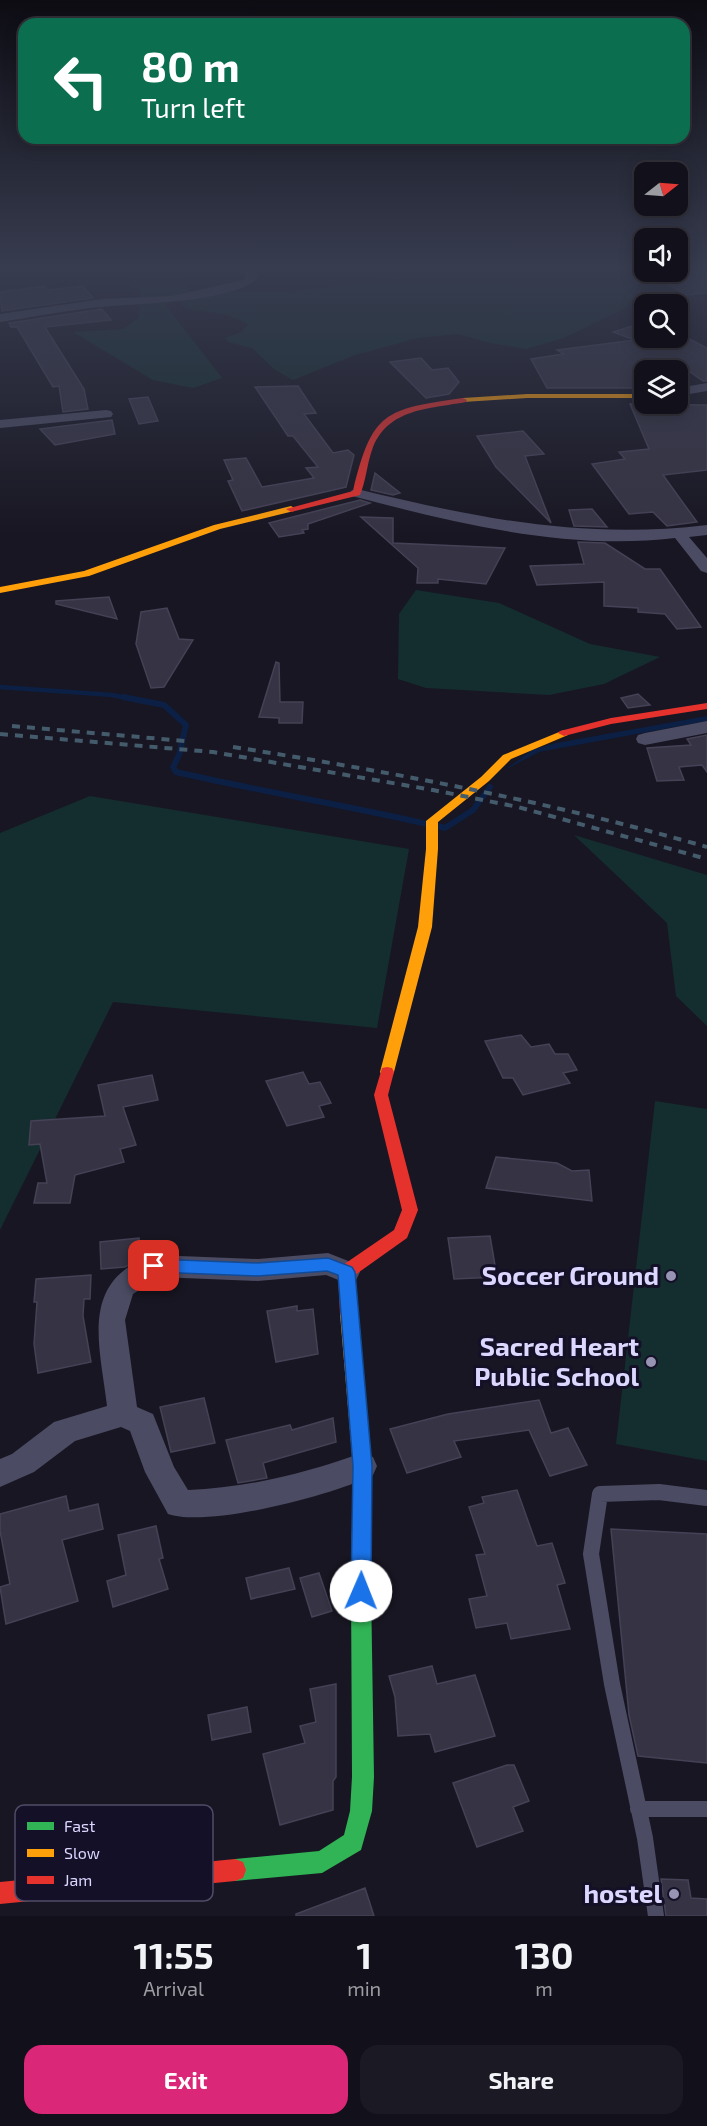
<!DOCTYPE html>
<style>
:root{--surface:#12101a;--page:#1b1923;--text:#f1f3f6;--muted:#9c9da2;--line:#313039;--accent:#db2777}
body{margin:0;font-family:"Exo 2",sans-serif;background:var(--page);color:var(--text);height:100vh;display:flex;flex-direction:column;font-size:22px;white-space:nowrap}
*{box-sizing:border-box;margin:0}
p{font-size:20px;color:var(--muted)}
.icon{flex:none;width:33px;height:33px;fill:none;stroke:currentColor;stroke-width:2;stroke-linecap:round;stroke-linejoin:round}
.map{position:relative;height:1916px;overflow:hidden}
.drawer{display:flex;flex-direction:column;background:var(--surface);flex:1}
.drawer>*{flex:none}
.guide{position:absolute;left:18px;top:18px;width:672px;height:126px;border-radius:18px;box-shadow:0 3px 15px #0003,0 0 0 2px var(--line);background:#0b6e4f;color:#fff;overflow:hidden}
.needle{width:39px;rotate:73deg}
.tools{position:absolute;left:634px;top:162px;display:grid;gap:12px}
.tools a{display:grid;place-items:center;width:54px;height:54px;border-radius:12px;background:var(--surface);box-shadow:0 3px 15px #0003,0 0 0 2px var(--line);font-size:30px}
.pin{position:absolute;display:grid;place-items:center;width:51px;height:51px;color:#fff;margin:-26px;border-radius:12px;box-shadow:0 3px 9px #0006}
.me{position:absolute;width:66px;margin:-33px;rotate:1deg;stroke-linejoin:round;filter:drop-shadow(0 0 4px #0008)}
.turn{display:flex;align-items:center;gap:21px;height:126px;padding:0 24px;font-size:27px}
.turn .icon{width:78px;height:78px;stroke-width:2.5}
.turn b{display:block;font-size:42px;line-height:51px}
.eta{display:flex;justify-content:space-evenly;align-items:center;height:102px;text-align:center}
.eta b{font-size:36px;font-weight:700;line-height:42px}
.action{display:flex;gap:12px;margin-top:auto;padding:12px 24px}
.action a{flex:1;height:69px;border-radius:18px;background:var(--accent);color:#fff;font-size:24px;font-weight:700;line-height:69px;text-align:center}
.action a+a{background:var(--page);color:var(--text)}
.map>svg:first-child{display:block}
</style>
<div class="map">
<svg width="707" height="1916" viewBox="0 0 707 1916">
<rect width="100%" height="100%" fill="#181622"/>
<path fill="#142e2f" d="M28,266H170L191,292L166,305L222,378L193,388L153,380L73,332L123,329L138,318L140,293L123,275L72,269L28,274Z
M446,266H611L640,282L628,307L564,338L526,349L490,343L458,334L418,338L355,355L293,380L274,369L252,348L228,342L225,338L241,332L248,324L228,315L185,309L179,301L221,292L295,291L369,281Z
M416,590L499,603L590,644L660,657L604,684L549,695L426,688L398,679L399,614Z
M90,796L409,849L377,1028L113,1002L0,1230V833Z
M574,835L707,875V1026L676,996L667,923Z
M655,1101L707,1109V1461L616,1444Z"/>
<path fill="#0b2044" d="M707,716V721L539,752L505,770L532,750L556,743Z"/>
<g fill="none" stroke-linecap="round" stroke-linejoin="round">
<path stroke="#0b2044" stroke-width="4.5" d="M0,687L112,695L131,699"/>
<path stroke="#0b2044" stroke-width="6" d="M123,697L164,705L186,725L179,755L173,767L176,772C259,791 344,805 427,824
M437,826L445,828L473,810L490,787"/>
</g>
<path fill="#363444" stroke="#454156" stroke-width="1.5" d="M649,272H707V293L686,295Z
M44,286L48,290L83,286L93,298L2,311L0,292Z
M102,309L111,320L45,327L84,389L88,409L63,412L59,386L53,387L17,327H11L9,323Z
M645,322V338H678V333L707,348V381H703L683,367H663L645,370V388H547L531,359L563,354L557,350L635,340L613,332Z
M421,358L432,370L448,368L459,382L449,394L426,398L390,362Z
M298,386L316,413L304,414L333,453L348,450L354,455L346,487L242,511L228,481L233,480L224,460L246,458L262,487L314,478L306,468L318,467L293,436H288L255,387Z
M148,397L158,421L139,424L129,399Z
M630,404L707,405V470L663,475L697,522L667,526L653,512L629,514L592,464L625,459L619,452L649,449Z
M112,420L115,434L55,445L40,429Z
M523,431L544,454L525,456L551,523L496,467L477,436Z
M375,473L400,493L393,495L371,490Z
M360,500L370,503L308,524V529L302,530L304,533L279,537L269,523Z
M592,509L607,527L574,526L569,510Z
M361,517L393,518V543L505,548L486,584L438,579V583H417L418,568Z
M578,542L605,543L645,569H660L701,627L677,629L665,614L638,612V608L604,606V582L537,585L530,566L584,564Z
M109,597L117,619L56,604V601Z
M167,608L179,639L193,640L164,687L151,688L136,644L141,612Z
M276,662L279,663L280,702H303L302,723H279V718L259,717Z
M638,694L650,705L628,708L621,698Z
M707,735V772L702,765L679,767L684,780L657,781L647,748L691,745L687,739Z
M521,1035L531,1047L549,1044L555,1054H568L577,1070L563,1073L570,1083L523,1095L513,1078H503L485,1041Z
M303,1072L309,1084L320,1082L331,1103L319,1106L324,1117L287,1126L266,1081Z
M152,1075L158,1100L123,1107L136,1145L120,1149L124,1162L75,1175L70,1203H34L38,1183H47L40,1144L29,1145L31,1121L105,1116L98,1085Z
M496,1157L557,1163L572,1171L589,1170L592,1201L486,1188Z
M490,1236L497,1277L454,1279L448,1238Z
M139,1238L140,1259L125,1267L101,1269L100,1242Z
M91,1275L90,1299H84L83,1316L91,1362L38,1373L34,1344L37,1302H34L36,1279Z
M297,1306V1311L313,1309L318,1354L276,1362L267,1311Z
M204,1398L215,1443L171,1452L160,1407Z
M539,1400L551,1433L568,1428L587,1465L550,1476L529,1430L454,1441L461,1457L407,1473L390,1429L448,1414Z
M333,1418L336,1442L263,1463L267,1478L238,1483L226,1440L290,1425L292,1430Z
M517,1490L537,1546L552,1543L565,1583L557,1585L570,1629L511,1639L507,1623L476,1628L469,1599L487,1596L476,1555L485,1554L469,1507L484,1503L482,1497Z
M66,1496L69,1511L98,1504L103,1529L62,1540L78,1601L6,1624L0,1587L10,1584L0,1531V1514Z
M156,1526L163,1558L159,1559L168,1589L113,1607L107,1581L126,1575L118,1535Z
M611,1529L707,1534V1763L638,1756L629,1715Z
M289,1568L295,1589L251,1599L246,1578Z
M319,1573L332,1611L312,1617L300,1578Z
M432,1666L437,1684L475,1675L495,1736L435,1752L430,1734L398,1736L395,1697L389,1676Z
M336,1684V1777L333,1781V1810L280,1825L263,1754L305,1743L300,1726L316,1722L310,1689Z
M247,1707L251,1732L212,1740L208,1715Z
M507,1765H514L529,1801L513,1807L523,1831L477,1847L453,1783Z
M661,1879L688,1880L691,1898L707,1899V1916H666Z
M365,1888L374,1916H296V1914Z"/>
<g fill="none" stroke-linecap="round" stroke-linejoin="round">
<path stroke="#4b4b63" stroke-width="16" d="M638,1809H707
M656,1916L645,1838L612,1684L591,1554L600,1494L659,1492L707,1498"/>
<path fill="#4b4b63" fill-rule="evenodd" d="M241,266H252L258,277C237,303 134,303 101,307C67,310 34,317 0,322V314L102,299L172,296L243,280L246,277Z
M707,383V391L678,396V388Z
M106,410L111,411L113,414L111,417L0,428V420Z
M357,489C477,518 583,540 707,525V535L689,537L707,558V573L701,571L675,538C567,551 455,523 352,496L350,493L352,490Z
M707,721V733L645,745L638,743L636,739L638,735L645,733Z
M328,1253L356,1264L360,1272L356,1280L346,1283L326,1275L258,1281L159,1277L133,1294L125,1320L137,1407L153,1414L174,1467L188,1490C247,1488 306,1473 362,1453L373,1457L377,1466L373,1475C334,1495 208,1528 168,1514L145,1472L130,1431L121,1427L75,1441L34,1472L0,1487V1459L12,1454L54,1422L107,1406C100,1345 78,1280 154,1255L258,1259Z"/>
<path fill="#30b455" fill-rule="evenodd" d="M361,1577L368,1580L371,1586L374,1777L372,1811L361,1850L322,1873L235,1881L227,1878L224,1870L227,1862L235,1859L319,1851L344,1835L350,1811L352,1777L351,1586L354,1580Z"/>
<path fill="#ff9f0a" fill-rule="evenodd" d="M527,394H645V398H527L463,402L459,400L463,398Z
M291,506L296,509L294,511L220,529L89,576L0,593V587L84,571L214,525Z
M564,730L568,731V735L511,759L489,781L438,822V849L432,927L394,1072L392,1076H382L380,1072L418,927L426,849V821L481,777L503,755Z
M349,1307L355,1309L358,1314L371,1466V1586L368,1592L361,1595L354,1592L351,1586L353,1466L340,1314L343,1309Z"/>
<path fill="#e5322d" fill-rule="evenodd" d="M463,398L467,400L466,402C429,409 387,408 372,450C367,464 366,481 360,495L291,512L286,509L353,491C372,412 384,409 463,398Z
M707,703V709L611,724L564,736L558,733L560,731L611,718Z
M387,1067L392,1068L394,1072L388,1095L418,1210L407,1238L355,1275L358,1314L355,1319L349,1321L343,1319L340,1314L338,1272L340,1267L394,1230L402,1210L374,1095L382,1068Z
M235,1859L243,1862L246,1870L243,1878L235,1881L0,1904V1882Z"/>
<path stroke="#445b6c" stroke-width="4" stroke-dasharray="8 7" stroke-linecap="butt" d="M12,726L185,741
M0,734L213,752L433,790L518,807L707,859
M233,747C393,772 551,802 707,847"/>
</g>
<linearGradient id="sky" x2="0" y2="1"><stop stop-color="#0d0c13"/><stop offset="0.5" stop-color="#373c4f"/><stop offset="1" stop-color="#373c4f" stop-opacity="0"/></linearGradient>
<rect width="707" height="535" fill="url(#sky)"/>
<path fill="#1a73e8" stroke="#114b97" stroke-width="1.5" d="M328,1258L352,1267L355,1272L372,1466L371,1591L368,1598L361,1600L354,1598L351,1591L353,1466L338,1275L327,1271L258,1276L154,1272L148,1270L145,1266L148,1261L154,1259L258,1263Z"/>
<g fill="#9793b2" stroke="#141028" stroke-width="2">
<circle cx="671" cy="1276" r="6"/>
<circle cx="651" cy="1362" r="6"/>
<circle cx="674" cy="1894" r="6"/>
</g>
<g text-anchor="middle" stroke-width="6" stroke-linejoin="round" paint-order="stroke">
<g font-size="26" font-weight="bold" fill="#dbd7ff" stroke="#141028" text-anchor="end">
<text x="659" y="1285">Soccer Ground</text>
<text x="639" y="1356">Sacred Heart<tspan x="639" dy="30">Public School</tspan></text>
<text x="662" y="1903">hostel</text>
</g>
</g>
<rect x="15" y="1805" width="198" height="96" rx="9" fill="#141028" stroke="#504c68" stroke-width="1.5"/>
<rect x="27" y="1822" width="27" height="8" fill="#30b455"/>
<rect x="27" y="1849" width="27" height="8" fill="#ff9f0a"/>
<rect x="27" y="1876" width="27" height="8" fill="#e5322d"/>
<g font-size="16" fill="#dbd7ff">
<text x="64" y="1832">Fast</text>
<text x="64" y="1859">Slow</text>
<text x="64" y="1886">Jam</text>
</g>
</svg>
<div class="tools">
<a><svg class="needle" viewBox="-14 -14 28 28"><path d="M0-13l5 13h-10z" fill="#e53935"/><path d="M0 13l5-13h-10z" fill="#9c9da2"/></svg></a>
<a><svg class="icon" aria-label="sound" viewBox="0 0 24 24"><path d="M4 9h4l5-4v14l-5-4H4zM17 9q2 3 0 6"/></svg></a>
<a><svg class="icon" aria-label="search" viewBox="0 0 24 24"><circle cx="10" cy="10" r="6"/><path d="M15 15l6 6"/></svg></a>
<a><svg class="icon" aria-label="layers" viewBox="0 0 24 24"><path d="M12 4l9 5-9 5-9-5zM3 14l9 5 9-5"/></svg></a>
</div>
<div class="pin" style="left:154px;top:1266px;background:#d93025"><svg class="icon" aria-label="arrive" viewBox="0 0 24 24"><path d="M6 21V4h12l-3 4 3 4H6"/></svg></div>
<svg class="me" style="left:361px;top:1591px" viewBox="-20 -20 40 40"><circle r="19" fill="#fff"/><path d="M0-13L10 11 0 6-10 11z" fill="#1a73e8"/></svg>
<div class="guide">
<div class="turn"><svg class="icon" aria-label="left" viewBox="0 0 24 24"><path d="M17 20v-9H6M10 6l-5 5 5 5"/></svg><div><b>80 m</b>Turn left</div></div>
</div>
</div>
<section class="drawer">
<div class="eta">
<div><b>11:55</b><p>Arrival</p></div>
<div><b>1</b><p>min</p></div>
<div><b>130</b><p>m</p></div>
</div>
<div class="action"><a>Exit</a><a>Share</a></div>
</section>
